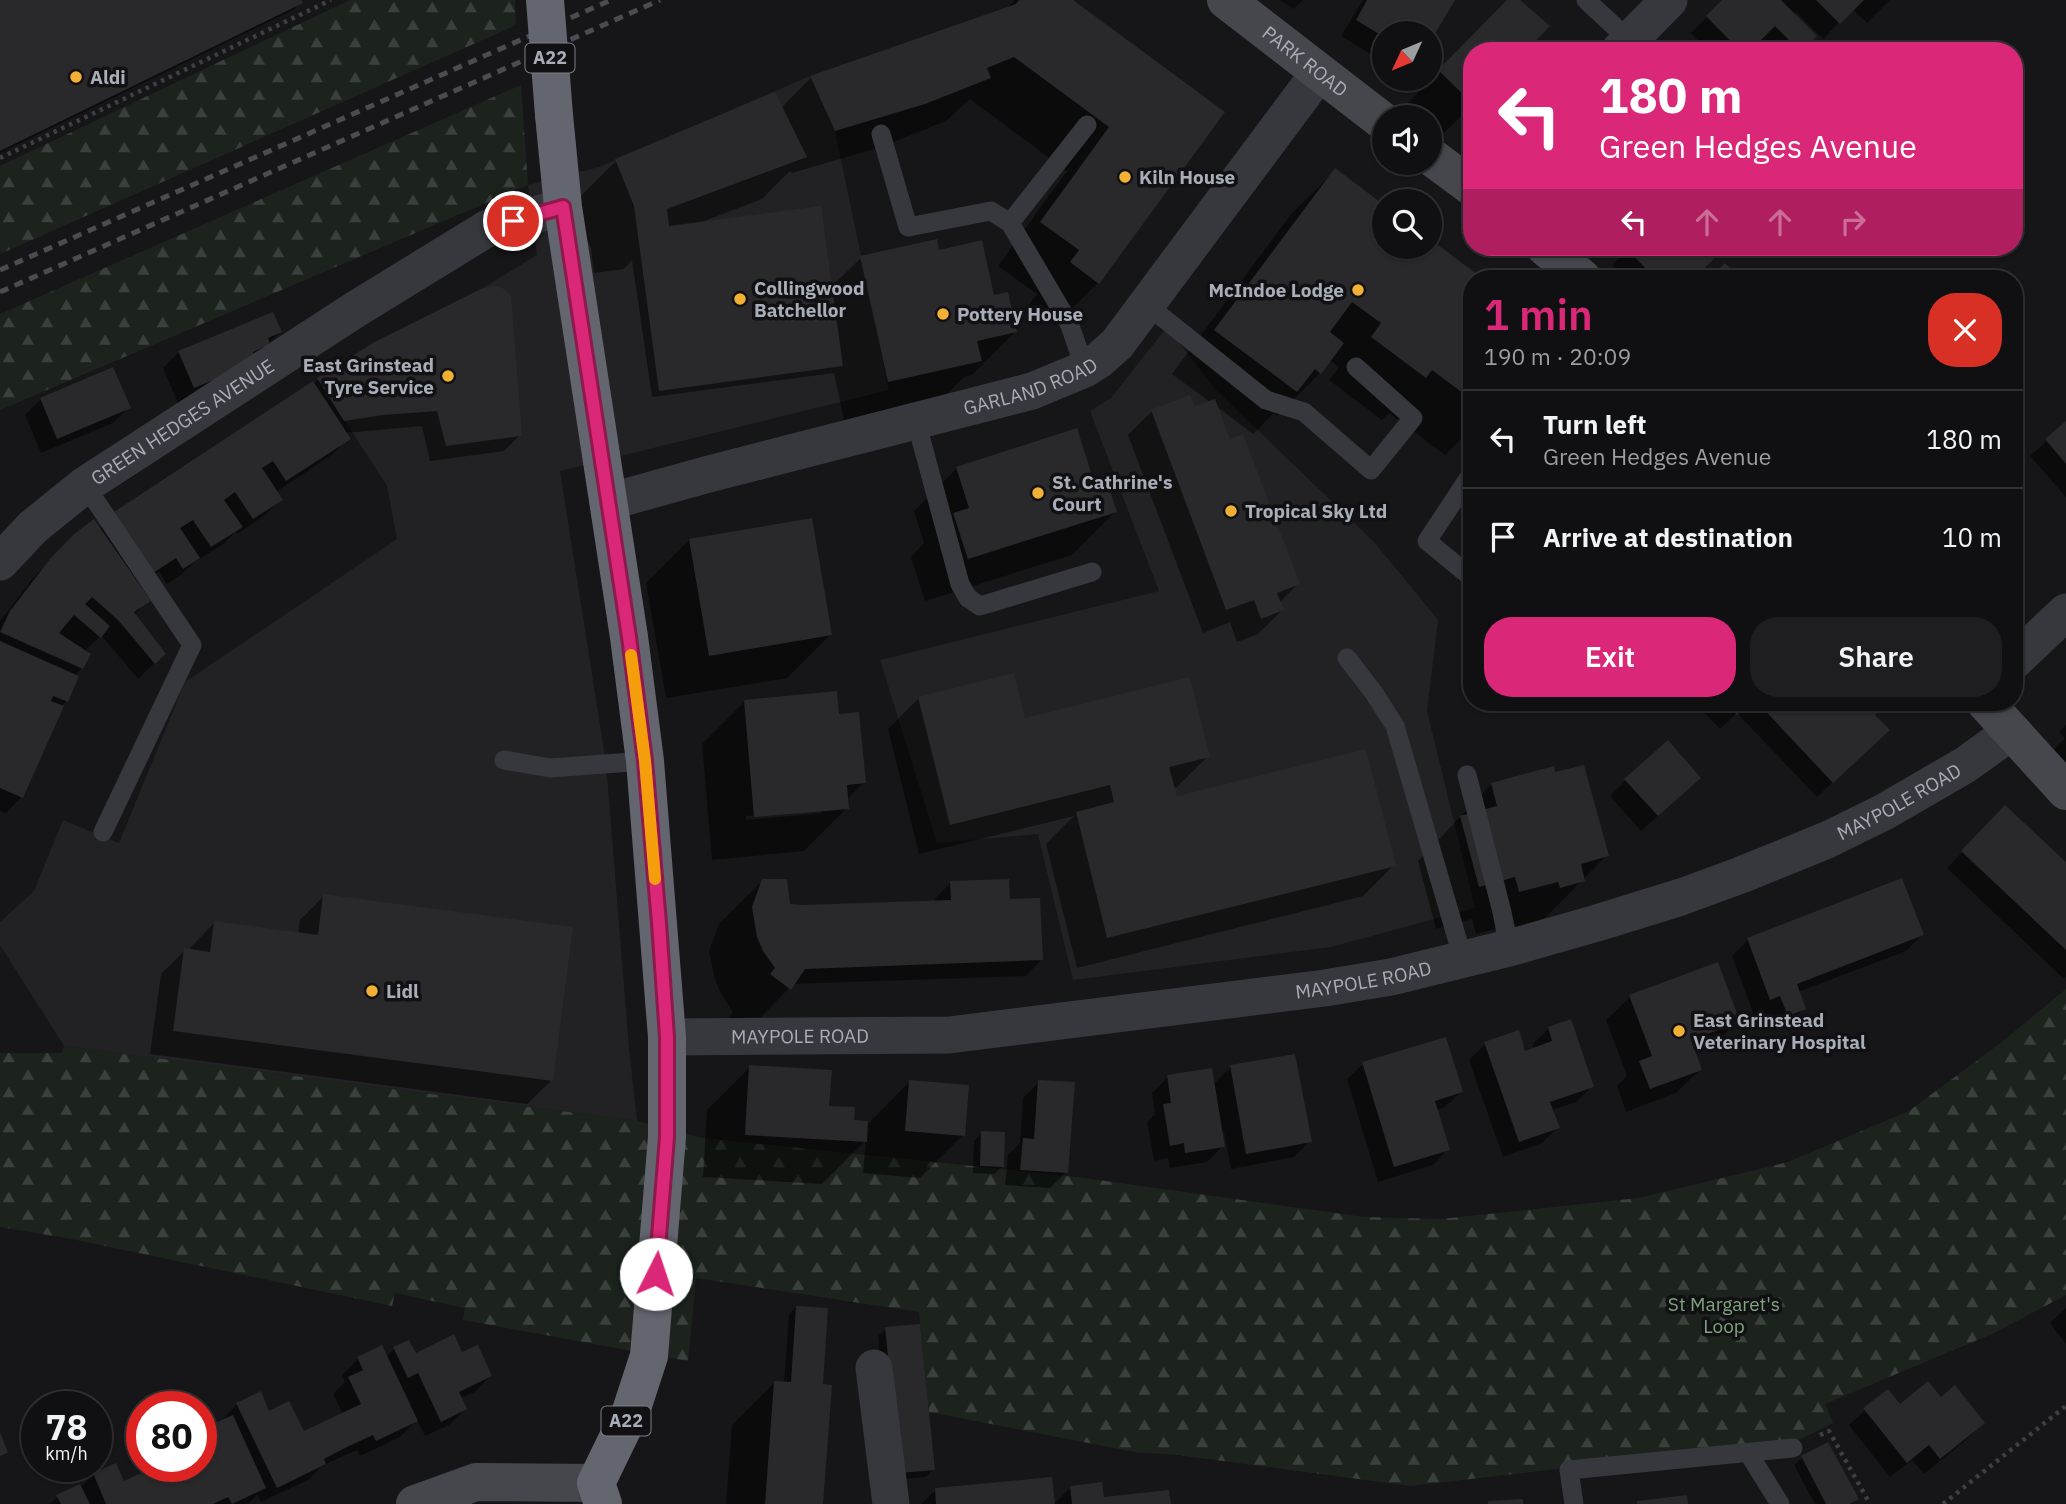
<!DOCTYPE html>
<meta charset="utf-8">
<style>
:root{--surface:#101012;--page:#1e1e20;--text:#f1f3f6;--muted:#9c9d9f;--line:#303032;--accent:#db2777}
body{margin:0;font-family:"IBM Plex Sans",sans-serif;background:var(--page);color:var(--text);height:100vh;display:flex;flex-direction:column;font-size:26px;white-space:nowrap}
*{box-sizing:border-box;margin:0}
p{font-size:23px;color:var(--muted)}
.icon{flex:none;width:38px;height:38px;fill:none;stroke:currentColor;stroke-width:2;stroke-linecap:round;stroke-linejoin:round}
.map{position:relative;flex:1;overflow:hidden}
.details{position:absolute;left:1463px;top:270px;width:560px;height:441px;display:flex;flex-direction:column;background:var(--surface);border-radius:28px;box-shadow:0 2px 5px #0004,0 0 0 2px var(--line)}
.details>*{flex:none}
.hud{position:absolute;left:1463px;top:42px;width:560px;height:214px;border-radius:28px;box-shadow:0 2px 5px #0004,0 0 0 2px var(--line);background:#db2777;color:#fff;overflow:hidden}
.needle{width:46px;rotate:226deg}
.buttons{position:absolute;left:1372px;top:21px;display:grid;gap:14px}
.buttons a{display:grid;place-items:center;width:70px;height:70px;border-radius:50%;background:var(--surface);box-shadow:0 2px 5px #0004,0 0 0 2px var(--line);font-size:35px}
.speed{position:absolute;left:21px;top:1391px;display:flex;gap:14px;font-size:35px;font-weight:700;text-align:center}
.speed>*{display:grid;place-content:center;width:91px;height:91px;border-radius:50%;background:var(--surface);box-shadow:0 2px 5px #0004,0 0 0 2px var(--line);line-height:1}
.speed small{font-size:18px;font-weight:400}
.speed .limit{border:10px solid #d22;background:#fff;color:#111}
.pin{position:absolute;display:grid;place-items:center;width:60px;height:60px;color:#fff;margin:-30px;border:4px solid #fff;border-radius:50%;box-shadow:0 2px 7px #0007}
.me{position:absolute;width:77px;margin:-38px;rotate:4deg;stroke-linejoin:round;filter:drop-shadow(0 0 5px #0008)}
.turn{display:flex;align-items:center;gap:24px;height:147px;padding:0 21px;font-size:32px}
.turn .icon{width:91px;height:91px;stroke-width:2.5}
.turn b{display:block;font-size:49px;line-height:60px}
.lanes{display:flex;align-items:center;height:66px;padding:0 21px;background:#0003;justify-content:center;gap:35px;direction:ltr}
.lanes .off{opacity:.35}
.round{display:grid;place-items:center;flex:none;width:74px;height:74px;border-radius:28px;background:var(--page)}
.overview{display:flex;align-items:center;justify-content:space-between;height:119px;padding:0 21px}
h1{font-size:42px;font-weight:600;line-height:52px;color:var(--accent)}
.action{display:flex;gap:14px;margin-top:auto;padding:14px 21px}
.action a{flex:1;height:80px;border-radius:28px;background:var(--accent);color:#fff;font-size:28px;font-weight:600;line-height:80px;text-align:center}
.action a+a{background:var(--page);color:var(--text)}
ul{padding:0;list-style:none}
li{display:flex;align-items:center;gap:21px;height:98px;padding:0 21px;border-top:2px solid var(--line)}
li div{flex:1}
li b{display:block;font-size:26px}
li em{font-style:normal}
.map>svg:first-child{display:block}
</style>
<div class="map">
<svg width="2066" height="1504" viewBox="0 0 2066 1504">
<defs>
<pattern id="forest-firs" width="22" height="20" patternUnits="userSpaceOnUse" patternTransform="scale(1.75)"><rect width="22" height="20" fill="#1c231d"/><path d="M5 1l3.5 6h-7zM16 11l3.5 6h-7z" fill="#3a403c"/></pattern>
</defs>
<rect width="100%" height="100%" fill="#161618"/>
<path fill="#222225" d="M810,76L835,131L889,390L560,471L606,763L629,1048L637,1121L64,1046L0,945V922L34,891L63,820L119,843L185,682L397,539L387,486L317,378L374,342L481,289L537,255L528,185L599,167Z
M1167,327L1214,388L1375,543L1438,620L1427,711L1475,908L1331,947L1073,980L1038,834L937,843L880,660L1159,591L1090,411L1111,398Z"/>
<path fill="url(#forest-firs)" d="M350,0H515L516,25L0,254V166Z
M521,85L528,185L0,410V314Z
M2066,989V1295L1994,1333L1825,1404L1833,1423L1797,1441L1411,1486L1178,1455L1135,1452L929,1412L919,1312L696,1278L688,1361L463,1320L465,1308L395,1293L392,1306L72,1239L0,1227V1053H62L64,1046L637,1121L702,1138L1077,1177L1364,1217L1441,1219L1639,1198L1788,1162L1909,1111L2002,1042Z"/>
<path fill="#0007" fill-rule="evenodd" d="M0,0H300L301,2L293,10L0,153Z
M1015,0H1070L1223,112L1098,283L1055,325L1028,306L1037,294L998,266L1067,171L970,99L946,121L881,147L792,173L790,171L762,199L699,223L830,288L861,258L938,252L992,297L1015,332L972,375L964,377L937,404L845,424L834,373L652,397L632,260L624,269L594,273L591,249L573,204L616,161L781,108L811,78L1005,10Z
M1280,0H1303L1294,9Z
M1363,0H1453L1430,38V33H1384V62L1341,36Z
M1510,0H1518L1472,51V105L1430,147V117H1400L1397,114Z
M1724,0H1890L1867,23L1852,9L1823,39L1796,12L1793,15L1801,51H1709L1691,33Z
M1335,171L1384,207V247H1430V241L1479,278H1472V428L1445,455L1389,413L1382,420L1329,380L1339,367L1329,360L1320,373L1277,416L1274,413L1253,434L1216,406L1229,441L1298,584L1279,603L1282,610L1258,634L1237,642L1230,622L1203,633L1128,435L1152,411L1194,408L1210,402L1172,374L1292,213Z
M1595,247H1610L1602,254Z
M1630,247H1713L1719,252L1692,278H1624L1612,265Z
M280,332L254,358L178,403L163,368L179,352Z
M375,343L520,435L504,451L430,461L422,426L345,433L348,438L333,454L276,492L281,500L265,515L237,534L235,532L225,543L193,563L182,574L167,584L159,572L139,586L149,600L134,615L164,654L138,679L101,635L85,651L82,668L74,676L76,677L66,701L61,707L21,797L6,813L0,811V621L34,577L45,566L99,529L115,514Z
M41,399L129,407L113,423L41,453L25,415Z
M2066,423V497L2030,456Z
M957,468L1092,481L1115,512L1072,555L925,601L911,557L924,543L914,511Z
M689,540L830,635L787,678L666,698L646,583Z
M919,698L1208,756L1177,787L1173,789L1175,798L1394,865L1363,896L1077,968L1046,844L1074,816L919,854L888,729Z
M745,701L837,716L864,782L847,799V808L804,851L712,860L702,744ZM822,810V813L746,820V816Z
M1707,702H1879L1882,705L1873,715L1871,745L1817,797L1737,713L1720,729L1703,711L1710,704Z
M2066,725V774L2049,755L2065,738L2059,732Z
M1554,774L1607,855L1540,923L1517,930L1515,924L1476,934L1472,919L1436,929L1418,861L1492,784Z
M1626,780L1683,793L1641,831L1610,796Z
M1990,823L2066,865V976L2064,979L1947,868Z
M762,881L789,906L935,902V899L950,883L1009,901L1041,960L1026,976L793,984L747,1032L728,1018L733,1012L721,994L715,980L709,951L719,924Z
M324,896L551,1081L527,1104L150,1054L161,974L185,950L190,951L191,947L214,923L298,934L300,920Z
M1922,935L1906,951L1798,992L1804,1008L1788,1024L1772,1030L1764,1010L1754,1015L1732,956L1748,940Z
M1630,997L1738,1021L1714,1045L1694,1053L1700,1070L1676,1093L1626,1112L1617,1086L1627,1076L1606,1020Z
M1549,1028L1592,1086L1576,1102L1552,1110L1558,1127L1542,1143L1503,1157L1469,1060L1485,1044L1524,1053L1534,1049L1533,1044Z
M1363,1064L1461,1092L1445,1107L1437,1110L1448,1149L1433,1165L1378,1182L1347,1079Z
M750,1067L852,1122L866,1126L910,1081L963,1135L920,1178L863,1173L866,1140L822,1184L703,1177L707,1110Z
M1231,1067L1310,1141L1294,1157L1231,1169L1224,1132L1221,1133L1223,1146L1207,1162L1170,1168L1168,1158L1154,1161L1147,1122L1155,1114L1152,1093L1168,1077L1213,1085Z
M1039,1082L1066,1172L1050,1188L1005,1185L1008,1155L1020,1143L1023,1098Z
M982,1133L1002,1167L994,1174L973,1173L974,1141Z
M796,1307L821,1386L822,1504H726L732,1425L775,1382L784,1383L789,1315Z
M2066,1308V1344L2050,1323Z
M886,1329L933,1469L926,1477L893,1480L878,1336Z
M381,1348L386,1357L394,1349L415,1355L461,1354L490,1376L475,1392L460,1398L465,1409L449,1425L425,1436L417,1420L400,1437L360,1456L357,1450L330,1462L321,1467L308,1480L261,1502L257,1495L248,1504H50L57,1497L80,1488L94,1474L115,1465L123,1484L201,1466L222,1420L237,1404L269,1413L303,1434L343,1414L333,1394L345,1382L342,1375L358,1359Z
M1941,1399L1983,1423L1967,1439L1924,1474L1912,1460L1890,1477L1849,1425L1865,1410Z
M1827,1444L1856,1499L1852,1504H1815L1794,1465L1802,1458Z
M1070,1488L1103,1499L1169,1504H1054Z
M936,1490L1053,1504H921Z"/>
<path fill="#29292c" d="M0,0H301L303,3L0,151Z
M1019,0H1073L1225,112L1099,284L1070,262L1079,250L1040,222L1109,127L1014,57L987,68L991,78L925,104L835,131L810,76L1016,4Z
M1367,0H1455L1430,42V33H1384V37L1356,20Z
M1507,0H1520L1550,26L1526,51H1472V103L1438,70Z
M1722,0H1781L1817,36L1803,51H1800L1775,26L1761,40L1772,51H1740L1706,16Z
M1816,0H1864L1840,24Z
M775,92L807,157L667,209L669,226L821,206L843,366L659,391L634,206L615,159Z
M1335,168L1384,205V247H1430V239L1482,278H1472V400L1432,370L1426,378L1371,337L1381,323L1352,302L1330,332L1344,343L1321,374L1315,369L1297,392L1214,330Z
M937,239L939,250L982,240L994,295L1008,292L1017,332L977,341L982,361L888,382L860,256Z
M1628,247H1716L1721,252L1694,278H1655L1626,248Z
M1725,263L1739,278H1710Z
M495,286L504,289L511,295L522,436L446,446L437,411L383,415L344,421L317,378L375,342L481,289Z
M273,312L282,332L268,338L270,344L253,352L258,362L194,388L178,351Z
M113,367L131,408L57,439L40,398Z
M313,381L351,439L286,481L273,461L262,468L283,500L253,519L235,492L224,500L243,527L211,547L193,520L180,528L200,558L183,569L176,558L153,573L114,512Z
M1190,395L1195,406L1215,399L1230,439L1243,434L1300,584L1277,593L1284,610L1261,619L1254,600L1226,610L1151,410Z
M2066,421V464L2045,439Z
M1077,428L1093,479L1105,475L1117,512L968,559L953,513L969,508L956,467Z
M812,518L832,635L709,656L689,539Z
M94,519L151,601L134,612L166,654L155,664L118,620L92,597L85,604L110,626L101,638L74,615L59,633L91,654L83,669L0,632L10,611L50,559L74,534Z
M0,641L79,676L68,702L53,696L51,701L64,706L23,798L0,788Z
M1014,673L1025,718L1190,677L1210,757L1169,767L1177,796L1366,749L1396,866L1107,938L1076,812L1114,802L1110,785L950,825L918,697Z
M837,691L839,714L859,712L866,783L847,785L849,809L754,817L744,700Z
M1724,702H1751L1737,715Z
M1757,702H1882L1885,705L1875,715L1890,730L1833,783Z
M1668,740L1701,778L1658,816L1624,779Z
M1584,765L1609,856L1581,864L1585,881L1560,888L1558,882L1519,892L1515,877L1479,887L1460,816L1497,806L1491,783L1554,766L1555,772Z
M2005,805L2066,862V950L1961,851Z
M1902,878L1924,935L1797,984L1806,1009L1788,1016L1780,996L1770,1000L1747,938Z
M762,879H787L790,904L803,905L951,900L950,881L1009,879L1010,899L1040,898L1043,960L805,969L791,990L770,974L775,968L763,951L757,937L752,907Z
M323,894L573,927L553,1081L173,1031L184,948L210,952L214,921L318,935Z
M1718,962L1740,1022L1691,1040L1702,1070L1650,1089L1639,1061L1652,1056L1629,995Z
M1571,1019L1594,1087L1550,1102L1560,1128L1519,1142L1484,1042L1519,1030L1525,1051L1552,1041L1548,1027Z
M1446,1037L1463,1092L1435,1101L1450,1150L1394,1167L1362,1062Z
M1295,1054L1312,1142L1246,1154L1230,1065Z
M749,1065L832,1070L829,1106L855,1107L854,1120L868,1121L867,1142L745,1135Z
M1212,1068L1225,1147L1185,1153L1184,1143L1170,1146L1163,1104L1171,1103L1167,1075Z
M909,1080L969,1085L965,1136L905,1131Z
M1038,1080L1075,1082L1068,1173L1020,1170L1023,1138L1034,1139Z
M981,1131L1005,1132L1004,1167L980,1166Z
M796,1306L828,1308L823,1384L832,1385L823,1504H765L774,1381L791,1382Z
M920,1324L935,1470L900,1473L885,1327Z
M454,1334L462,1352L478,1345L492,1376L459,1392L467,1409L441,1422L418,1373L408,1378L393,1347L409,1340L416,1353Z
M382,1345L418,1421L376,1441L373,1435L347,1447L324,1459L326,1464L277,1488L236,1403L261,1391L269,1411L289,1401L304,1431L361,1404L348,1377L363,1370L357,1357Z
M1928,1381L1941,1397L1955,1385L1985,1423L1940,1459L1929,1445L1907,1463L1863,1408L1888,1389L1900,1404Z
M233,1415L266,1488L232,1504L228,1497L213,1504H106L93,1473L116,1463L124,1481L157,1466H170L171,1470L180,1466H201V1429Z
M0,1432L8,1453L0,1456Z
M1828,1442L1859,1499L1850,1504H1826L1801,1456Z
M1052,1477L1055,1504H936L935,1488Z
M1102,1482L1104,1497L1169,1490L1171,1504H1072L1070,1486Z
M80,1484L90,1504H61L56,1495Z
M1687,1495L1688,1504H1637V1501Z
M1523,1499V1504H1488V1501Z"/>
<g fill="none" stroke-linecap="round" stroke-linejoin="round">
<path stroke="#3d3f44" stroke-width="4.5" stroke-dasharray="3.5 5" stroke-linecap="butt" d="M0,158L331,0
M1820,1435L1829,1431L1870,1504
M1943,1504L2066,1406"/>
<path stroke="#37383d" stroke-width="19" d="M1586,0L1629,40
M881,134L908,227L991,211L1010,223L1069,323L1085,369
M1010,223L1087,125
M1147,305L1266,400L1304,412L1371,470L1413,418L1356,367
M916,421L960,584L968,598L980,606L1092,572
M1472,473L1427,541L1472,578
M85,485L192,645L103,832
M1347,658L1374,693L1395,726L1463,959
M504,760L550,768L645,761
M1467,775L1502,912L1509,948
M1749,1454L1780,1504
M1574,1504L1569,1470L1793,1448"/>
<g stroke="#37383d" stroke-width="37">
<path d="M1619,51L1669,0"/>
<path id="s1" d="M608,502L709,474L1032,391L1085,369L1099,360L1117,344L1319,73"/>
<path id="s2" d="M0,562L33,527L85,485L356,309L488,228L563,207"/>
<path d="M2014,661L2066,612"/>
<path id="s3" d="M667,1037L949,1035L1325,988L1391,977L1509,948L1597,923L1681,897L1741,875L1827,840L1884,812L1965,765L2011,732"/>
<path d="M874,1368L891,1504"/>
</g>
<g stroke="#45474d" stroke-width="38">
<path id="s4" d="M1226,0L1384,122"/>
<path d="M1430,156L1472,187"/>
<path d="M1545,247L1582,278"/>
<path d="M1985,702L2066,791"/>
<path d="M415,1504L476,1482L596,1483"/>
</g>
<path stroke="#63666e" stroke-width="38" d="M554,115L563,207L629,637L645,761L667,1037V1137L649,1356L631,1411L596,1483L603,1504"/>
<path stroke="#4a4c52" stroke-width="5" stroke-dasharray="9 7" stroke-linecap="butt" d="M0,270L611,0
M0,292L660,0"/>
<path stroke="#63666e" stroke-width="38" d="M545,0L554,115"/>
</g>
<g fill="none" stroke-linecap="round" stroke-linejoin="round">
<g stroke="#8e194d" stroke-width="18">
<path id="route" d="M513,221L563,207L629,637L645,761L659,923L667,1037V1137L656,1274"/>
</g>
<use href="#route" stroke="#db2777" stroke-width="12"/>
<path stroke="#f59e0b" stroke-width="12" d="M631,655L645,761L655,879"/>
</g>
<g fill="#f2b134" stroke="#111113" stroke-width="2.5">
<circle cx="76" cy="77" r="7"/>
<circle cx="1125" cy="177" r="7"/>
<circle cx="1358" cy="290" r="7"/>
<circle cx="740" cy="299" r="7"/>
<circle cx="943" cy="314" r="7"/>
<circle cx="448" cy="376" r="7"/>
<circle cx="1038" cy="493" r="7"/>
<circle cx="1231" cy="511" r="7"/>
<circle cx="372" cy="991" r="7"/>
<circle cx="1679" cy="1031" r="7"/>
</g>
<g text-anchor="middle" stroke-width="7" stroke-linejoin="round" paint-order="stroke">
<g fill="#111113" stroke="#7b7e86" stroke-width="2">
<rect x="525.5" y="43.5" width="49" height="29" rx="5"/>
<rect x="601.5" y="1406.5" width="49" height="29" rx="5"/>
</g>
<g font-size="18" font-weight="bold" fill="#a8adb8">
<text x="550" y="64">A22</text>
<text x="626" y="1427">A22</text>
</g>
<g font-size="19" fill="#a8adb8" stroke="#111113">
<text dy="7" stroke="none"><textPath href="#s4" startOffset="100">PARK ROAD</textPath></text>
<text dy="7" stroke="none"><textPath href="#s1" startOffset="438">GARLAND ROAD</textPath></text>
<text dy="7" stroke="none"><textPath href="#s2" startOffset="231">GREEN HEDGES AVENUE</textPath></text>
<text dy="7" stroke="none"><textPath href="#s3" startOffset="1267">MAYPOLE ROAD</textPath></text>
<text dy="7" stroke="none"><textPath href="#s3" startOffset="700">MAYPOLE ROAD</textPath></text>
<text dy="7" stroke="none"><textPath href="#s3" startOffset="133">MAYPOLE ROAD</textPath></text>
</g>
<g font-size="19" font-weight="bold" fill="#a8adb8" stroke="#111113" text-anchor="start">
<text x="90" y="84">Aldi</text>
<text x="1139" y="184">Kiln House</text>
<text x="754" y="295">Collingwood<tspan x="754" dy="22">Batchellor</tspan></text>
<text x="1344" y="297" text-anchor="end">McIndoe Lodge</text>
<text x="957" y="321">Pottery House</text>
<text x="434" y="372" text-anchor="end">East Grinstead<tspan x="434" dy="22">Tyre Service</tspan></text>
<text x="1052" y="489">St. Cathrine's<tspan x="1052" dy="22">Court</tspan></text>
<text x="1245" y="518">Tropical Sky Ltd</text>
<text x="386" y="998">Lidl</text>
<text x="1693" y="1027">East Grinstead<tspan x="1693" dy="22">Veterinary Hospital</tspan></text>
</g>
<g font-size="19" fill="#7fa381" stroke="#111113">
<text x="1724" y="1311">St Margaret's<tspan x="1724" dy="22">Loop</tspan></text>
</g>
</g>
</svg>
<div class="buttons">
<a><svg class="needle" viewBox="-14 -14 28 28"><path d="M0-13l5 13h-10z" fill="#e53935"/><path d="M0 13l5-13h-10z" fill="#9c9d9f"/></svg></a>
<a><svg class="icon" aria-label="sound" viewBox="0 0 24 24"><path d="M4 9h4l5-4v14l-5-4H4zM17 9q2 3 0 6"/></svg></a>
<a><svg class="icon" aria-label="search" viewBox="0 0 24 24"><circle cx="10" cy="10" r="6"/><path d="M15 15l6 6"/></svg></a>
</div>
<div class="speed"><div>78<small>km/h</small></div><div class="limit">80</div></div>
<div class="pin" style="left:513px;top:221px;background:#d93025"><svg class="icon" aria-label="arrive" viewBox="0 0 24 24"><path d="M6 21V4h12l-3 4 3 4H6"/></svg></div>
<svg class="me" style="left:656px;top:1274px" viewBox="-20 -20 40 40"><circle r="19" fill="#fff"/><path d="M0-13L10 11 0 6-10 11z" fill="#db2777"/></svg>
<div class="hud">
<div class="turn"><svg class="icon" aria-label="left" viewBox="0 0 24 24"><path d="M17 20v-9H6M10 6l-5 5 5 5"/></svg><div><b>180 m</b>Green Hedges Avenue</div></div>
<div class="lanes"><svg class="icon" aria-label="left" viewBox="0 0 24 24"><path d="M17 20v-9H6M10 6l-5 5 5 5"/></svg><svg class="icon off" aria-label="ahead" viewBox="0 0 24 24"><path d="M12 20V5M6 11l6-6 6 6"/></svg><svg class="icon off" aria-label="ahead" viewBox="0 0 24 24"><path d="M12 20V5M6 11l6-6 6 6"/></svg><svg class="icon off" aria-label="right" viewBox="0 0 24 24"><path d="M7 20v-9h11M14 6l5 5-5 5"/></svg></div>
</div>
<section class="details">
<div class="overview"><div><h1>1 min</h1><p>190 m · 20:09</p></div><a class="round" style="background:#d93025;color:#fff"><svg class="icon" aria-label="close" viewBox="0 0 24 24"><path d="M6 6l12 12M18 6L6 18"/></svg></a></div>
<ul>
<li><svg class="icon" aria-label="left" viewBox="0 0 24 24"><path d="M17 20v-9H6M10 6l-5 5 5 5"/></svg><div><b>Turn left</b><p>Green Hedges Avenue</p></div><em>180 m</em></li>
<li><svg class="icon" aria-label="arrive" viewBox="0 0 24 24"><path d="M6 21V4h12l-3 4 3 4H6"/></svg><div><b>Arrive at destination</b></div><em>10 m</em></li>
</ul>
<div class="action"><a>Exit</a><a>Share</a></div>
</section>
</div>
